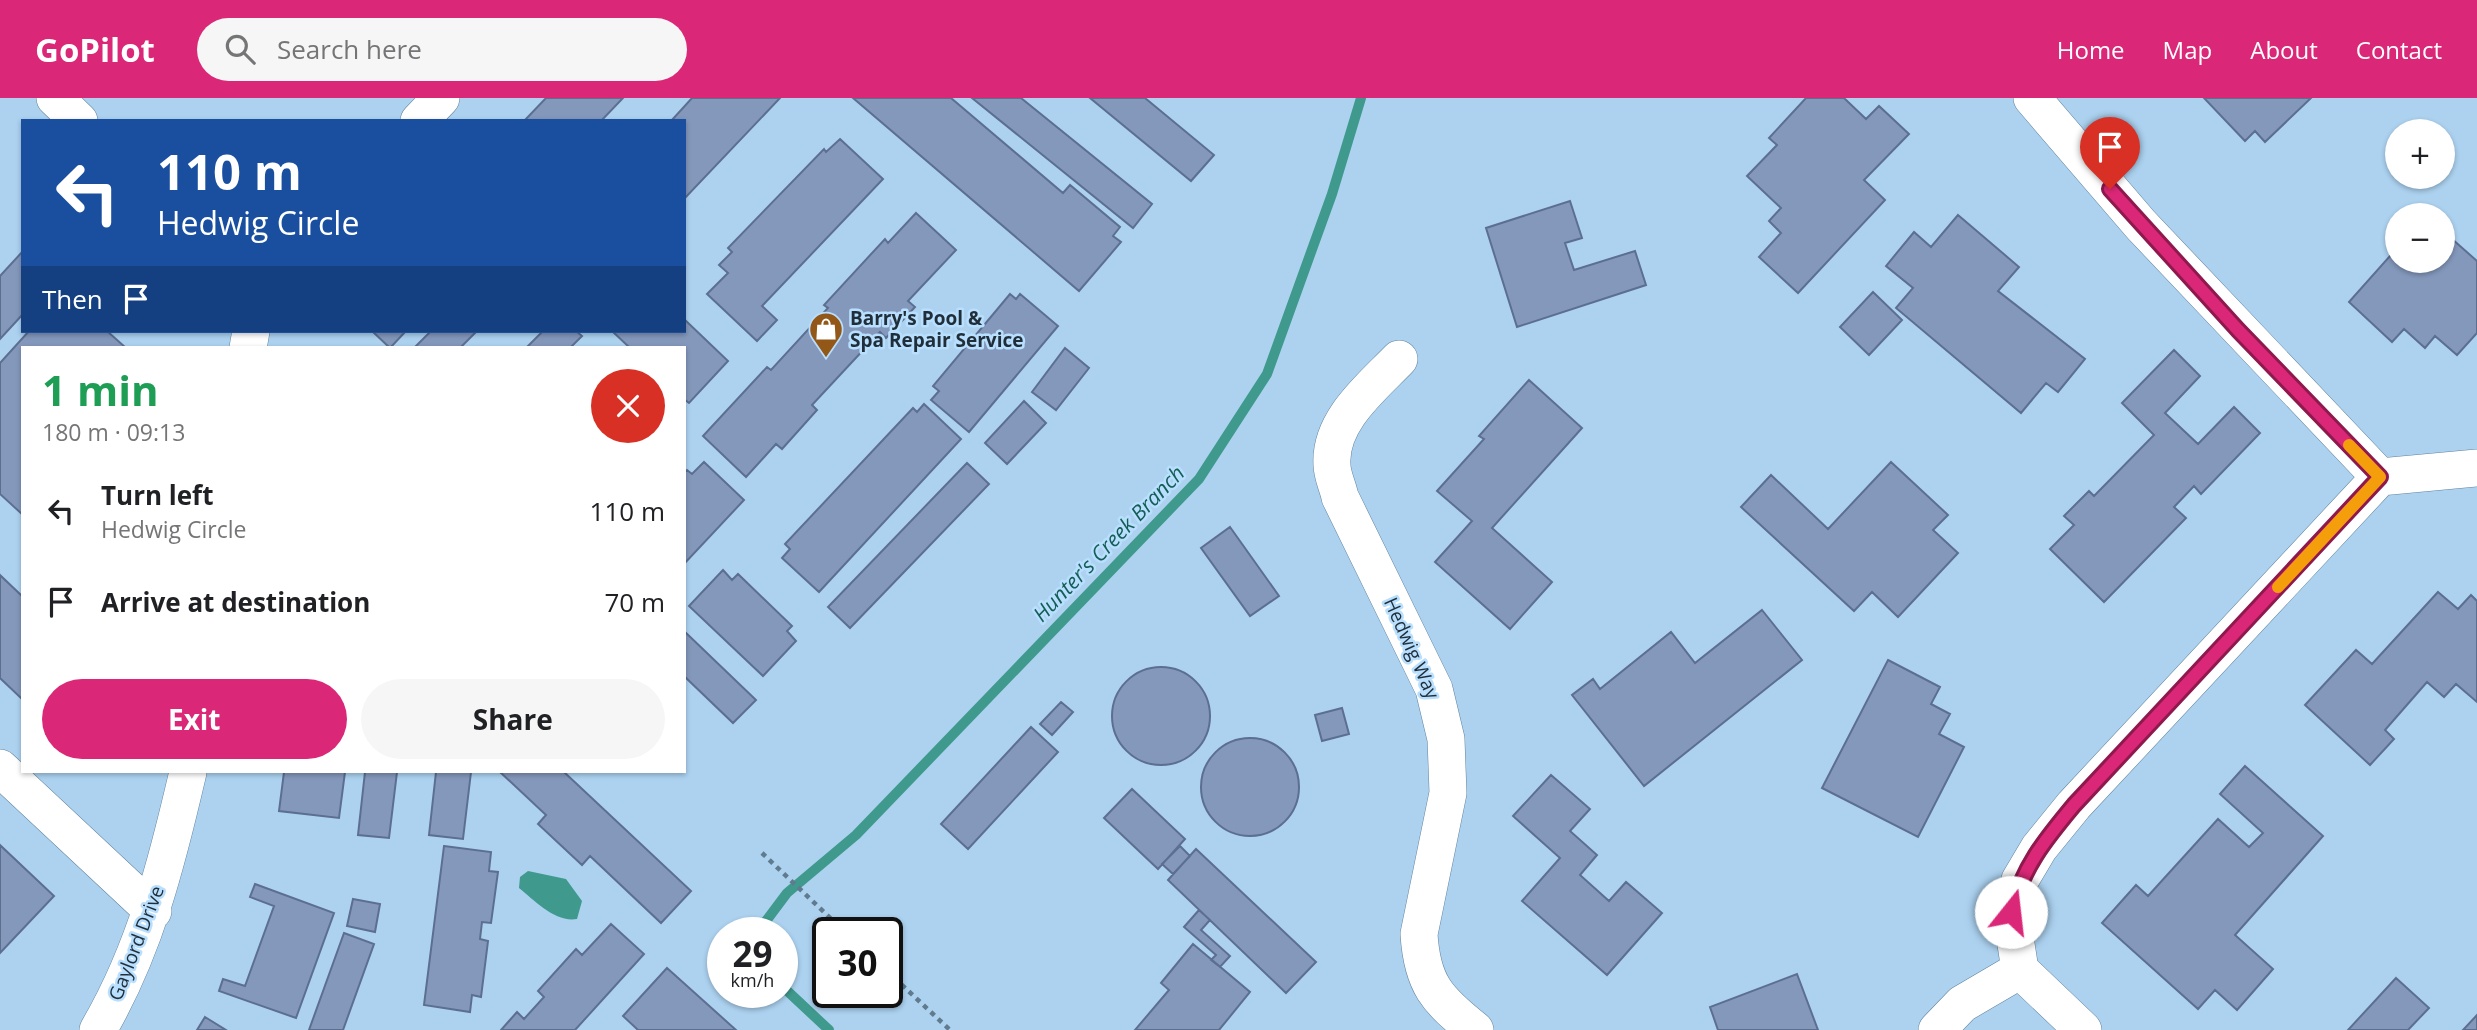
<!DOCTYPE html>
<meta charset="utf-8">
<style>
:root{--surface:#fff;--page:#f6f6f6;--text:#202124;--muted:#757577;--accent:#db2777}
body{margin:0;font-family:"Open Sans",sans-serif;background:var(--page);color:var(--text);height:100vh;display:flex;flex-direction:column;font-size:26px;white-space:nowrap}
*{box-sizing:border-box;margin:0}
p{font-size:23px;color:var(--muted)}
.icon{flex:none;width:38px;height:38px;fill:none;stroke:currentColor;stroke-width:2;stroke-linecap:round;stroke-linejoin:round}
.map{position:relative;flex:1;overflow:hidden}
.details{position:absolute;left:21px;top:248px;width:665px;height:427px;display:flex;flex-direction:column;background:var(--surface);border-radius:0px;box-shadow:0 2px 5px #0004}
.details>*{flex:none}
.top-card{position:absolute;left:21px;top:21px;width:665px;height:214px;border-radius:0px;box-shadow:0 2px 5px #0004;background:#1a4fa0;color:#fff;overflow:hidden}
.fabs{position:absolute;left:2385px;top:21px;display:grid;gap:14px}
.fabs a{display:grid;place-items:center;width:70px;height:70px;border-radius:50%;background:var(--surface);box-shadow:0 2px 5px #0004;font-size:35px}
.speed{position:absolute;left:707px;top:819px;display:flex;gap:14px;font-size:35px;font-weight:700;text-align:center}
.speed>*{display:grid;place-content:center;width:91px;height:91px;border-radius:50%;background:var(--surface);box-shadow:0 2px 5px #0004;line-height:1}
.speed small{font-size:18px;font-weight:400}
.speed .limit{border:4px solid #111;border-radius:10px;background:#fff;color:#111}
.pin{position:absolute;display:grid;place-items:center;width:60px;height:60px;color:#fff;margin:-72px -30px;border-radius:50% 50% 50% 0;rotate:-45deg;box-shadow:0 0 7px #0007}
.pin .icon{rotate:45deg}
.me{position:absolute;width:77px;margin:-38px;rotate:16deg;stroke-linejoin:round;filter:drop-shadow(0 0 5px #0008)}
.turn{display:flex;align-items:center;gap:24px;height:147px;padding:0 21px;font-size:32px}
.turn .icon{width:91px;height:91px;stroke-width:2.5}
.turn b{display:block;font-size:49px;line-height:60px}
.then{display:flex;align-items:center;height:66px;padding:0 21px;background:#0003;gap:14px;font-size:26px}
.round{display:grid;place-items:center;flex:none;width:74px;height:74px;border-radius:37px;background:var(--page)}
.headline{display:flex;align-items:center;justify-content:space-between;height:119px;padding:0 21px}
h1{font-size:42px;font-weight:700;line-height:52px;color:#1e9e55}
.button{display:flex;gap:14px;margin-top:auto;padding:14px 21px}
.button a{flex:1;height:80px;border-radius:42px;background:var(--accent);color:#fff;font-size:28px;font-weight:700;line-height:80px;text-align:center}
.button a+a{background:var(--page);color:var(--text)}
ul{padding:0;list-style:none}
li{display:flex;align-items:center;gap:21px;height:91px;padding:0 21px}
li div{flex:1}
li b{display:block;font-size:26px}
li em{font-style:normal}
header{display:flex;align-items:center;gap:42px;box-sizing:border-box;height:98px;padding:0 35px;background:var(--accent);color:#fff}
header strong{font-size:33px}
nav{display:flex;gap:38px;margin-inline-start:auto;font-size:24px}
.search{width:490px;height:63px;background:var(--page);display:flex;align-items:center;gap:18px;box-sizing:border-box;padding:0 24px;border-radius:38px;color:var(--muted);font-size:26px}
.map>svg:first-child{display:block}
</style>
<header>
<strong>GoPilot</strong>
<div class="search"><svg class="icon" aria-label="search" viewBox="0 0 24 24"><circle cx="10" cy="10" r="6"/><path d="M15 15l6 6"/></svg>Search here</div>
<nav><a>Home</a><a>Map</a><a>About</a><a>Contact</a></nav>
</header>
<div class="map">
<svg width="2477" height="932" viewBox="0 0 2477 932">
<rect width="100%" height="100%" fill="#acd2f0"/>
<path fill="#3f998c" d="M528,773L566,781L582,803L577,821C556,825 535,803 519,790L520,779Z"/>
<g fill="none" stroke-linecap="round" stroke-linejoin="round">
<path stroke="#3f998c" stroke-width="10" d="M757,835L787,795L856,737L1199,381L1267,276L1332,96L1361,0
M782,888L829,932"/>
</g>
<path fill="#8498bc" stroke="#5c6f91" stroke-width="2" d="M546,0H623L601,23H524Z
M692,0H780L684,101V23H671Z
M853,0H951L1063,95L1070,87L1120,129L1113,138L1121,144L1079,193Z
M972,0H1021L1152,106L1133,130Z
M1090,0H1145L1214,57L1191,83Z
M1806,0H1844L1866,21L1879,8L1909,36L1864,82L1885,102L1798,195L1759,159L1781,135L1769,123L1781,110L1747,78L1777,47L1769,40Z
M2204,0H2311L2265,44L2255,33L2245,43Z
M840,41L883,81L762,208L777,222L757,243L707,196L728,175L719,167L732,154L728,150L824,51L826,54Z
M1570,103L1582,140L1565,145L1574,172L1635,153L1646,187L1517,229L1486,130Z
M916,115L956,152L908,203L915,209L886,240L880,234L812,307L817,312L782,351L776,346L746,379L703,338L767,269L771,272L828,210L824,207L885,141L888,145Z
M1958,117L2019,169L1998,193L2085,261L2058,294L2046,285L2021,315L1896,210L1913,190L1886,168L1914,134L1931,149Z
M2443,133L2477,163V235L2457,257L2435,238L2425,250L2404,231L2392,244L2349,204L2398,149V163H2443Z
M23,153V216L0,241V178Z
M1873,194L1902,222L1869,257L1840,229Z
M1010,196L1016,201L1020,196L1058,228L969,334L931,302L939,293L933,288Z
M684,221L728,263L689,305L684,301V250H630L612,233H684Z
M29,233H107L126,250H23V417L0,396V265Z
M372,233H406L390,250Z
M431,233H477L460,250H414Z
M543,233H576L582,238L570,250H526Z
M1065,250L1089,270L1056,312L1032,294Z
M2174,252L2200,278L2165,315L2198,346L2234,309L2260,335L2201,396L2194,388L2174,409L2186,420L2104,504L2050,451L2074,427L2064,418L2089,393L2094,398L2154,337L2122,305Z
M1529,282L1582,330L1492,430L1552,484L1510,531L1435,464L1472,423L1437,393L1484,341L1479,338Z
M1024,303L1046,325L1007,366L985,345Z
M924,306L961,341L819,494L782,460L790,451L785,446L913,310L917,314Z
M704,364L744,402L684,466V375L687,372L692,376Z
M1891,364L1948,417L1933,432L1958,455L1898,519L1872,494L1854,513L1741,409L1771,377L1828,431Z
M967,365L989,386L850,530L828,509Z
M1230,429L1279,498L1250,518L1201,450Z
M723,472L732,482L738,476L792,528L787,533L796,543L763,578L689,508Z
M0,477L23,499V602L0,580Z
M2438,494L2458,511L2471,497L2477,503V604L2456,586L2444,599L2427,584L2385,632L2394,641L2370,667L2305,607L2356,552L2372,566Z
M1762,512L1802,562L1644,688L1572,597L1593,581L1600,591L1671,534L1695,565Z
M684,533L756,602L733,625L684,578Z
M1888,562L1940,589L1931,606L1950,616L1939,636L1964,649L1918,739L1822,690Z
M1112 618a49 49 0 1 1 98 0a49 49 0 1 1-98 0Z
M1061,604L1073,614L1052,637L1040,626Z
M1342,610L1349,636L1322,643L1315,617Z
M1031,629L1058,654L968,751L941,726Z
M1201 689a49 49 0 1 1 98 0a49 49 0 1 1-98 0Z
M2245,668L2323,738L2235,837L2273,871L2237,912L2215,892L2198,911L2102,825L2136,787L2148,798L2218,721L2249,749L2263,735L2220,696Z
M284,674H345L339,720L279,713Z
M365,674H397L389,740L358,737Z
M436,674H471L463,741L429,737Z
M500,674H564L691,793L661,825L590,758L582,767L538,726L546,717Z
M1551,677L1590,711L1570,733L1597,757L1580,777L1609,803L1626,784L1662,815L1607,877L1522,803L1560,760L1513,718Z
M1132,691L1185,741L1158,771L1104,720Z
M0,747L54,798L0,855Z
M444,748L491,754L489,773L498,774L491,825L482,824L480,841L488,843L481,899L472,897L470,914L424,907Z
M1180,748L1190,758L1173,776L1162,766Z
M1196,751L1316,864L1286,895L1168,782Z
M255,786L334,815L296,920L219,893L223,881L245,888L274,808L250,799Z
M353,801L380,806L375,834L347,828Z
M1199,812L1210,822L1201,832L1230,858L1220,869L1211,862L1216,857L1184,829Z
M611,826L644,856L575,932H501L517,914L524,921L544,899L538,893L576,851L582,857Z
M344,835L374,846L343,932H309Z
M1193,846L1250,894L1219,932H1135L1169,892L1161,885Z
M667,870L736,932H638L623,918Z
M1797,876L1818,932H1718L1710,909Z
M2396,880L2429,910L2408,932H2348Z
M2477,917V932H2463Z
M205,919L226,932H197Z"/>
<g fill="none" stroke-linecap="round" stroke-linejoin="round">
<g stroke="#60839f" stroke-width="38">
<path id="minor" d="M55,0L79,23
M2032,0L2141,127L2380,379
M419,23L441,0
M248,250L251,233
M1399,261C1372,289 1329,323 1332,367C1332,377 1338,389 1340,399L1434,591L1446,641L1448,695L1419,836C1422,886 1437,902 1475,932
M0,670L153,813
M98,932C145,852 167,764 188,674
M1937,932L1962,906L2020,872
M2083,932L2020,872L2011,814L2020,782L2039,750L2074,707L2380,379L2477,370"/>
</g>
<path stroke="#607a8e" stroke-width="4.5" stroke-dasharray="5 5" stroke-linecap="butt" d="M762,755L846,835
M887,873L950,932"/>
<use href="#minor" stroke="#fff" stroke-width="37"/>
</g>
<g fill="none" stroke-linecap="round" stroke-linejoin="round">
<g stroke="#8e194d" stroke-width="18">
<path id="route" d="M2011,814C2023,769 2044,743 2074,707L2380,379L2238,232L2110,91"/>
</g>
<use href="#route" stroke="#db2777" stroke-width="12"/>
<path stroke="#f59e0b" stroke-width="12" d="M2278,489L2380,379L2349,347"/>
</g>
<defs>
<g id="shop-pin" transform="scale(1.75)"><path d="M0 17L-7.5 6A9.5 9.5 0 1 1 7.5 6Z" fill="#935717" stroke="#b9dffe"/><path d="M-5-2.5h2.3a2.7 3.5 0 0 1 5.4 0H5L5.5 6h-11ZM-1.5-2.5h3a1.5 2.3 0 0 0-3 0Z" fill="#fff"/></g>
</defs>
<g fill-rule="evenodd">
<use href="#shop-pin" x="826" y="231"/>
</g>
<g text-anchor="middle" stroke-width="5" stroke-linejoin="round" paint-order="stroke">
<g font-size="19" font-weight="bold" fill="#1f2e39" stroke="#b9dffe" text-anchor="start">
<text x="850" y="227">Barry's Pool &amp;<tspan x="850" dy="22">Spa Repair Service</tspan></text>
</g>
<g font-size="19" fill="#1f2e39" stroke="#b9dffe">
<text transform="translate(1412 550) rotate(66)" y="7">Hedwig Way</text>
<text transform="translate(136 845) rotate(-69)" y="7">Gaylord Drive</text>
</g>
<g font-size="21" font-style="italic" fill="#155e55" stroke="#b9dffe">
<text transform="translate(1109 446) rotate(-46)" y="7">Hunter's Creek Branch</text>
</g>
</g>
</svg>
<div class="fabs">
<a>+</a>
<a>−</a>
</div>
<div class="speed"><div>29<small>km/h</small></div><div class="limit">30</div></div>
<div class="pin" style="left:2110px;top:91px;background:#d93025"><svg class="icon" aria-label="arrive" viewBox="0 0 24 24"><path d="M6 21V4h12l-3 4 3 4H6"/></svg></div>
<svg class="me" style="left:2011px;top:814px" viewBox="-20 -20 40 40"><circle r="19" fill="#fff"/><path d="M0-13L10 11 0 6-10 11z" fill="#db2777"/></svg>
<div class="top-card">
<div class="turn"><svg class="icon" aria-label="left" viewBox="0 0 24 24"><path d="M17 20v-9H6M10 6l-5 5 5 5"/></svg><div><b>110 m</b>Hedwig Circle</div></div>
<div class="then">Then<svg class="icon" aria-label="arrive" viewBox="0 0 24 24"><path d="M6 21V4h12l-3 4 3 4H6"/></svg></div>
</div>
<section class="details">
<div class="headline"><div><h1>1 min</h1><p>180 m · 09:13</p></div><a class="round" style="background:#d93025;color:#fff"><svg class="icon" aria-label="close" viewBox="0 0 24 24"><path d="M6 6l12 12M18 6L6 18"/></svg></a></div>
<ul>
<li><svg class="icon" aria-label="left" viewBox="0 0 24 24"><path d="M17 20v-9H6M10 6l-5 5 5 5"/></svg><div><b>Turn left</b><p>Hedwig Circle</p></div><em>110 m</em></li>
<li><svg class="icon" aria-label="arrive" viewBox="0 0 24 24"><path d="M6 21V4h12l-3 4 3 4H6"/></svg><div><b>Arrive at destination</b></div><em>70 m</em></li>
</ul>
<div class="button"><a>Exit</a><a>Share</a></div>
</section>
</div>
